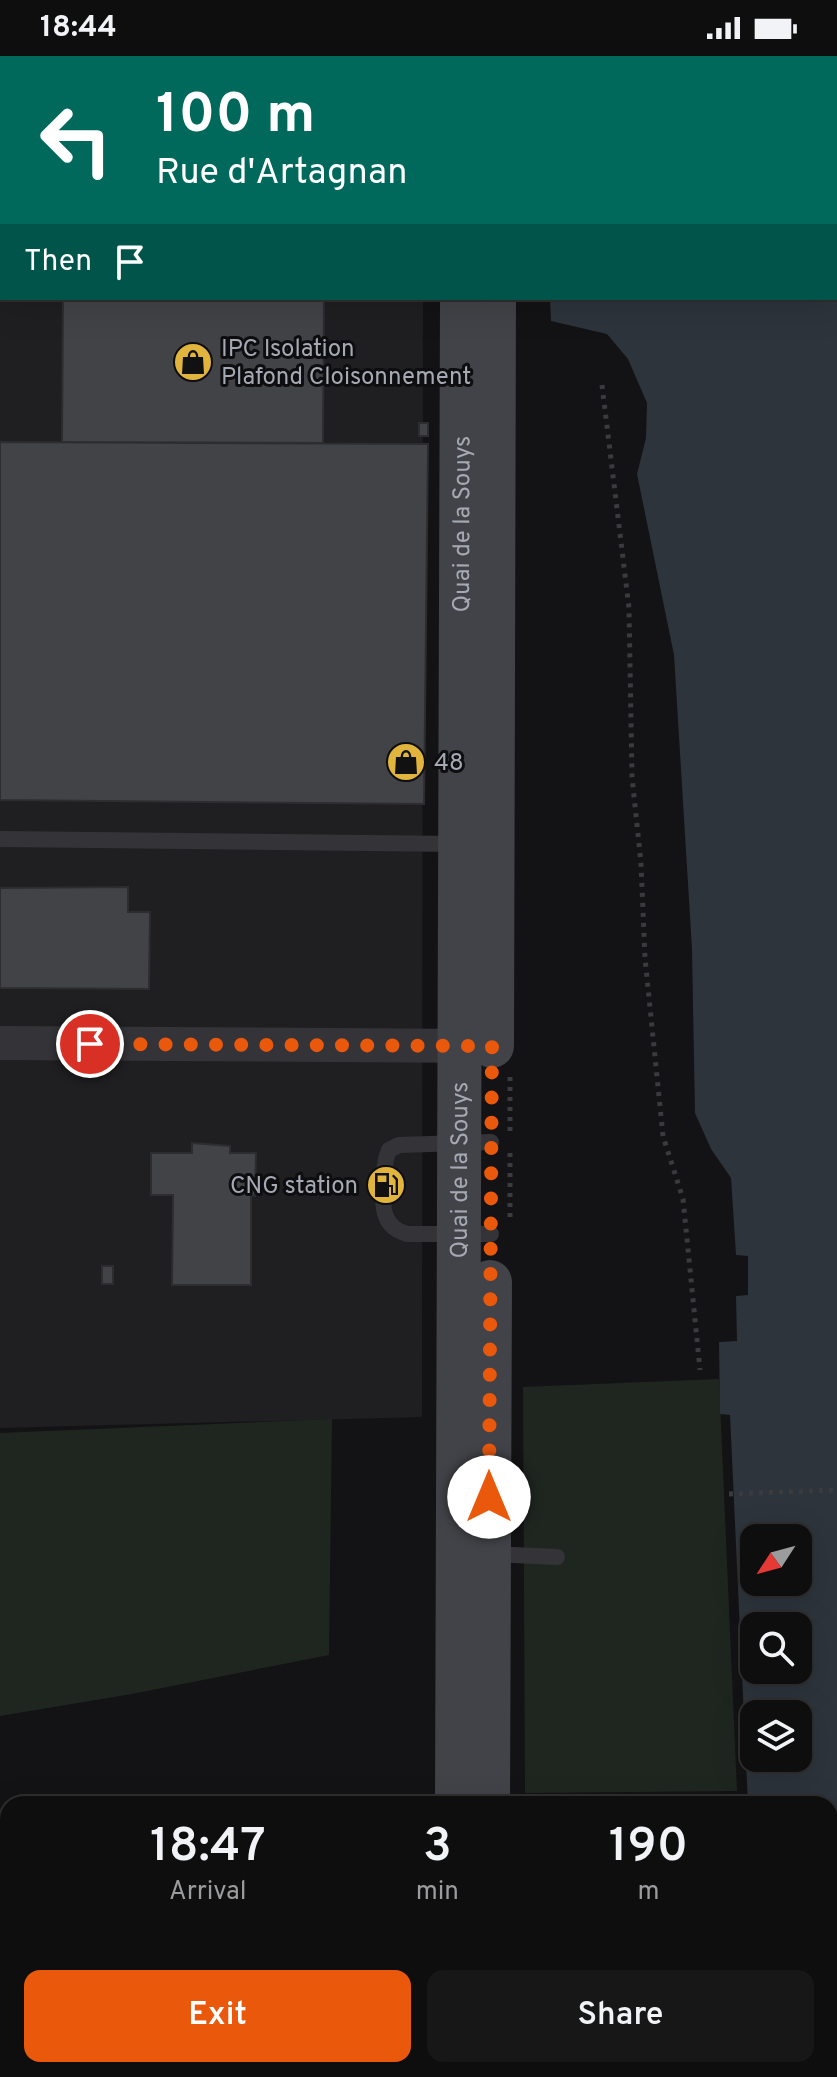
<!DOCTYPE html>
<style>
:root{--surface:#0e0e0f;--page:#171718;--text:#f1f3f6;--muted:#9b9c9e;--line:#2e2e2f;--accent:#ea580c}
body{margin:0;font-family:Overpass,sans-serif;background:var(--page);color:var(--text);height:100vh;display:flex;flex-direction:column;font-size:30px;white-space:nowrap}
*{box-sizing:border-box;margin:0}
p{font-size:26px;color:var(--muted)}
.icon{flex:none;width:44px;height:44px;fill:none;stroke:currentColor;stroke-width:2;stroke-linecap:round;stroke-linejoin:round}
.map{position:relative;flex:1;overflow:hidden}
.sheet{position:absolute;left:0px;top:1740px;width:838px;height:282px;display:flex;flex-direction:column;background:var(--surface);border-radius:24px 24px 0 0;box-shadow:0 8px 32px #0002,0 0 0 2px var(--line)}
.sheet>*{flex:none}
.guide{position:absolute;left:0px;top:0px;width:838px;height:244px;box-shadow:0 8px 32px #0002,0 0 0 2px var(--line);background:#00695c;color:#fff;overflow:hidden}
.needle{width:52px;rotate:234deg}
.controls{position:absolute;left:740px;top:1468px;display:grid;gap:16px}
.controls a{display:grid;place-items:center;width:72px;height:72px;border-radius:16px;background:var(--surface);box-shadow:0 8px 32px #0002,0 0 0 2px var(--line);font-size:40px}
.pin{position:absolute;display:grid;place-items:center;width:68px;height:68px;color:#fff;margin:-34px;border:4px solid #fff;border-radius:50%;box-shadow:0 2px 8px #0007}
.me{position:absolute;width:88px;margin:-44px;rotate:0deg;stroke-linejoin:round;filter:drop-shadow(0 0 6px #0008)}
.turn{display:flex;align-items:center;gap:28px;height:168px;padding:0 24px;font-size:36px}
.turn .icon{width:104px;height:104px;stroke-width:2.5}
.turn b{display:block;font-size:56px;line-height:68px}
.then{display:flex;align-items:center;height:76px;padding:0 24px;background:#0003;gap:16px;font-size:30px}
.eta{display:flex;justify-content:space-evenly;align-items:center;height:136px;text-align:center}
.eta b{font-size:48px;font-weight:600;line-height:56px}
.cta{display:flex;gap:16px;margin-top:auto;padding:16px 24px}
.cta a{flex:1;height:92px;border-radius:16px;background:var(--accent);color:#fff;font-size:32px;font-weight:600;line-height:92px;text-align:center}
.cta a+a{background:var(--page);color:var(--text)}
.status{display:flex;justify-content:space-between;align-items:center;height:56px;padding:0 40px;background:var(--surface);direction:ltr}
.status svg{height:22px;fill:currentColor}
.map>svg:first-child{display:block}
</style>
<div class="status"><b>18:44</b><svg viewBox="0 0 49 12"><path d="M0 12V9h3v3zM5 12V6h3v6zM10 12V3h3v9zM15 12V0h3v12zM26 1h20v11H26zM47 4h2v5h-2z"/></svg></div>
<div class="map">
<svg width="837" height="2021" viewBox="0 0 837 2021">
<rect width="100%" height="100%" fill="#131214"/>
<path fill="#1f1f21" d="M0,0H424L2,2V242H423L422,1361L0,1372Z"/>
<path fill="#1f2620" d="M719,1323L737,1735L525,1737L523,1331Z
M332,1363L329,1599L132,1638L0,1660V1377Z"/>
<path fill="#2d343b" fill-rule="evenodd" d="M539,0H837V2021H757V2014H830V1748H748L730,1359L720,1358L719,1286L737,1285L736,1240L748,1239V1200L736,1199L731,1122L711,1093L695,1057L692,893L674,599L637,418L646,382L647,347L628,303L607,278L551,265L550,242H836V2ZM754,1482H798V1526H754ZM754,1570H798V1614H754ZM754,1658H798V1702H754Z"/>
<path fill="#424347" stroke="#2d2d30" stroke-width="2" d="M64,0H429V2H64Z
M0,4H2V182H0Z
M63,242H324L323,387L62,386Z
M419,367H428V380H419Z
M0,386L428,388L424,748L0,744Z
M128,831V856H150L149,933L0,932V832Z
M192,1087L230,1090V1097H256L255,1140L251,1139V1229H172L173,1139H151V1097H192Z
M102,1210H113V1228H102Z
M8,1829V1901L0,1902V1830Z"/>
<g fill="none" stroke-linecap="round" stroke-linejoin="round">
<path stroke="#3a3b3f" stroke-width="5" stroke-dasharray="4 6" stroke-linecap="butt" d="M602,329L629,552L632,721L641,807L645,902L663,1080L683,1143L700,1314
M510,1021V1075
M510,1097V1167
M729,1438L837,1434
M571,2014L572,2021"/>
<path stroke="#343438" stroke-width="16" d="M39,0V2
M0,212H2
M0,783L458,788
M491,1178H407C398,1175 392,1172 387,1163C380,1150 383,1107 389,1094L399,1089L491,1086
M490,1498L557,1501"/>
<path stroke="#343438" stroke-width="34" d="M0,987L484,990"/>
<g stroke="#424348" stroke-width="44">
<path d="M462,0V2"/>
<path d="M495,2V0"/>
<path d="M492,990L494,242"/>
<path id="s1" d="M457,1748L462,242"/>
<path d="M488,1748L490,1226"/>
<path d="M496,2014V2021"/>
<path d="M455,2021L456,2014"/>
</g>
</g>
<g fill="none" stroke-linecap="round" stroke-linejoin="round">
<path stroke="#ea580c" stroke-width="14" stroke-dasharray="0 25.2" d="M90,988L492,990L489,1441"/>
</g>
<defs>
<g id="shop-disc" transform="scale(2)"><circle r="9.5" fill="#e1b53d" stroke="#0e0d0f"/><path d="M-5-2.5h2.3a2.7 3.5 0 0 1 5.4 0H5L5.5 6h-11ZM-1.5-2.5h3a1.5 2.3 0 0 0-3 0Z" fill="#111"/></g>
<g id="fuel-disc" transform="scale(2)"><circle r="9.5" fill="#e1b53d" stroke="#0e0d0f"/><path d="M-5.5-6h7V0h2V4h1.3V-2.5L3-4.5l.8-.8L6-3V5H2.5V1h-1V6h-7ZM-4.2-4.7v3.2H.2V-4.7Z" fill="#111"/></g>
</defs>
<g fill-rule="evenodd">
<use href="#shop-disc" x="193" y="306"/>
<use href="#shop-disc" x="406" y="706"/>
<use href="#fuel-disc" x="386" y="1129"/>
</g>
<g text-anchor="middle" stroke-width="6" stroke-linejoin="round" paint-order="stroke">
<g font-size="24" fill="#a5a9b3" stroke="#0e0d0f" text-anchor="start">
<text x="221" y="300">IPC Isolation<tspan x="221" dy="28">Plafond Cloisonnement</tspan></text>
<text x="434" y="714">48</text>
<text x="358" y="1137" text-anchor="end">CNG station</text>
</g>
<g font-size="24" fill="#a5a9b3" stroke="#0e0d0f">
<text dy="8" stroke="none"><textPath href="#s1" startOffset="1280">Quai de la Souys</textPath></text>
<text dy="8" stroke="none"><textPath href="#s1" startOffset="634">Quai de la Souys</textPath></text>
</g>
</g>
</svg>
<div class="controls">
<a><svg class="needle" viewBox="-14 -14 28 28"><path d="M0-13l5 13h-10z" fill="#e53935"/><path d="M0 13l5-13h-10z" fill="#9b9c9e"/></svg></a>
<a><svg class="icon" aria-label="search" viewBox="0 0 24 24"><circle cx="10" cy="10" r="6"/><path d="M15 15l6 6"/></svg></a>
<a><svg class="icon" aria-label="layers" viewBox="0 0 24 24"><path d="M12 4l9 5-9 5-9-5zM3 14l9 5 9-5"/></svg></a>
</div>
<div class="pin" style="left:90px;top:988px;background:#d93025"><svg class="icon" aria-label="arrive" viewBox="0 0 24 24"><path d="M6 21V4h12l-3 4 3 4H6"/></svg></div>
<svg class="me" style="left:489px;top:1441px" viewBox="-20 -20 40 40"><circle r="19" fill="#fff"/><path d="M0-13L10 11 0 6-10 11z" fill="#ea580c"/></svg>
<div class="guide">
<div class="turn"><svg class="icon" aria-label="left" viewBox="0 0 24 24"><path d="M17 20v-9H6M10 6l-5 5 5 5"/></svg><div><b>100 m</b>Rue d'Artagnan</div></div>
<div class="then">Then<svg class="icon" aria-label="arrive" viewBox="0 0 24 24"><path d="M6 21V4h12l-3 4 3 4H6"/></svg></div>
</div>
<section class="sheet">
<div class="eta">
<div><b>18:47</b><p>Arrival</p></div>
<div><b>3</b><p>min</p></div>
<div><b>190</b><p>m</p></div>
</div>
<div class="cta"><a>Exit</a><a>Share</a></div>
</section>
</div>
